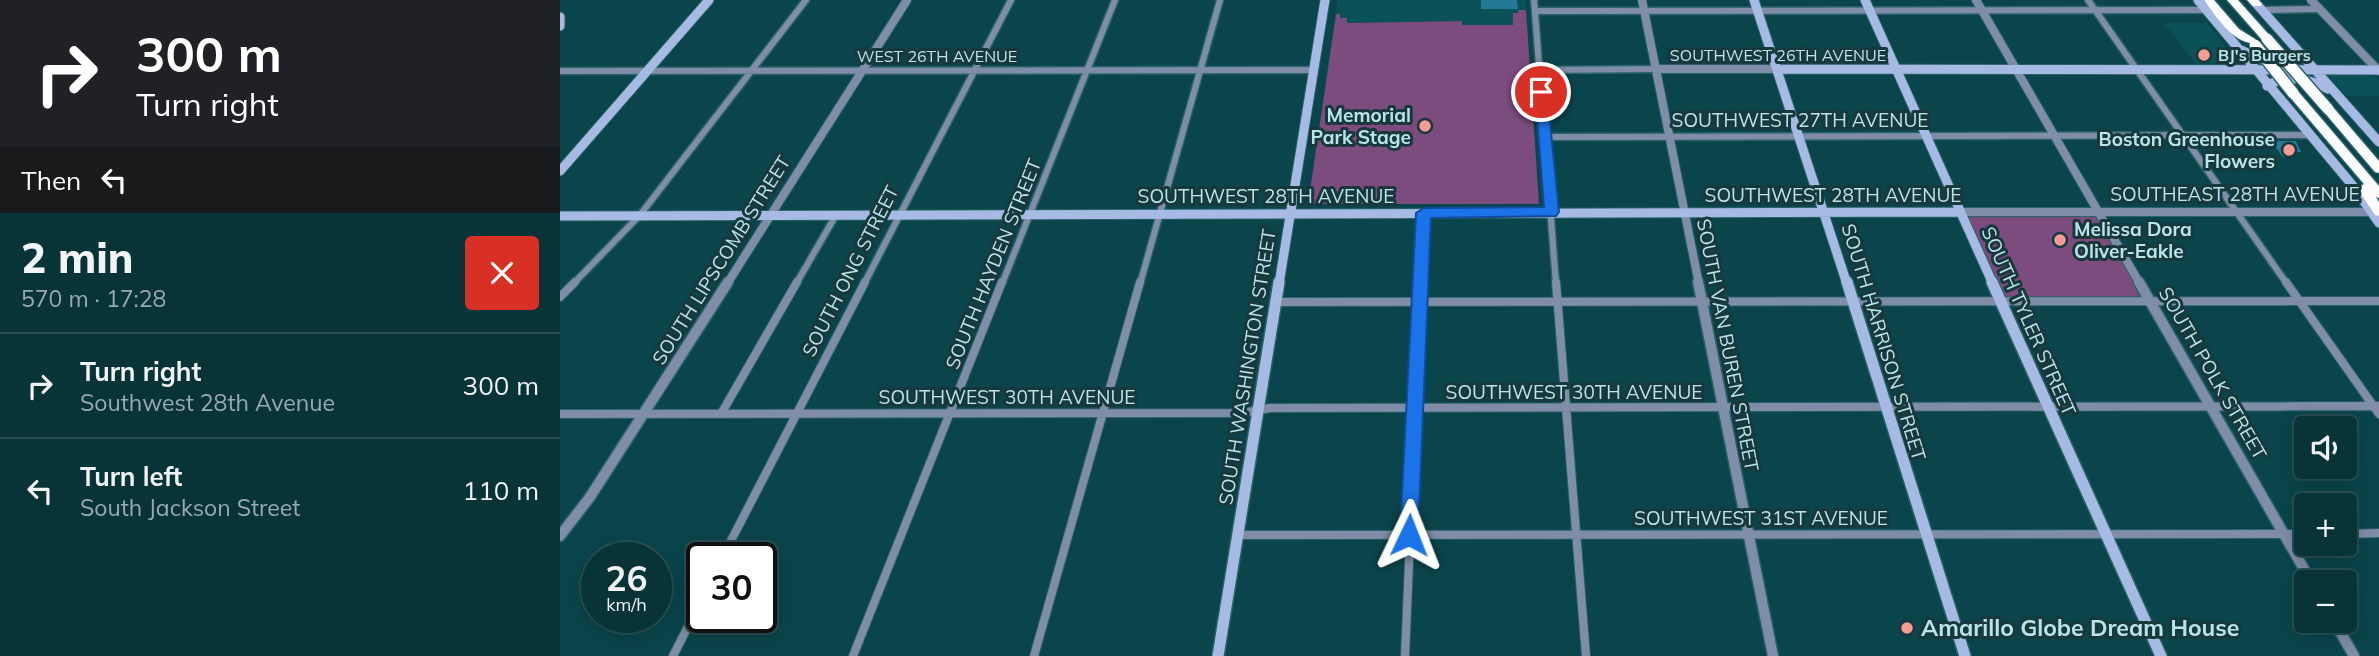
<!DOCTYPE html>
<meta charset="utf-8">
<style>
:root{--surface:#083438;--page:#163f43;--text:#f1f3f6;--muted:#98aaae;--line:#294f53}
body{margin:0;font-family:Mulish,sans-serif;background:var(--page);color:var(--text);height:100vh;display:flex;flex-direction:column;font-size:26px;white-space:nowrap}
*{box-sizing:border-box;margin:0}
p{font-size:23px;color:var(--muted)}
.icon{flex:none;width:38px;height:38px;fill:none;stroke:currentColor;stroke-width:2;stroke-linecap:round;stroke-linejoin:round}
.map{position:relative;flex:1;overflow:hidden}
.side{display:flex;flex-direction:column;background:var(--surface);width:560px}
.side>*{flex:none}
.hud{background:#202124;color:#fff;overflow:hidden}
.tools{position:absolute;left:1734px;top:416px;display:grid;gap:14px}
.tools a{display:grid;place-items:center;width:63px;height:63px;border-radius:7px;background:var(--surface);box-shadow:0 4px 18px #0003,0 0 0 2px var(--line);font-size:35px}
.speed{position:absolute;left:21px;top:542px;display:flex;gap:14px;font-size:35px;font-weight:700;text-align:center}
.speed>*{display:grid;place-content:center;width:91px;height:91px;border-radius:50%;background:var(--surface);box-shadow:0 4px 18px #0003,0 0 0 2px var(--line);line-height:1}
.speed small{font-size:18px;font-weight:400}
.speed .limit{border:4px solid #111;border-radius:10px;background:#fff;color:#111}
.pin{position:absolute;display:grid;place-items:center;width:60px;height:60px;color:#fff;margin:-30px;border:4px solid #fff;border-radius:50%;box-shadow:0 2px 7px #0007}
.me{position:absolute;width:77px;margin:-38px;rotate:2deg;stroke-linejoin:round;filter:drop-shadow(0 0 5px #0008)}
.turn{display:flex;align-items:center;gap:24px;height:147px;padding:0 21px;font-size:32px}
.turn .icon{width:91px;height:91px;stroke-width:2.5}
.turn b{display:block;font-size:49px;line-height:60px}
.then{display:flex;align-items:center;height:66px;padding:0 21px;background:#0003;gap:14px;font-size:26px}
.round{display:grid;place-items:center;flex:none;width:74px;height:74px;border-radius:7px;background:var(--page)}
.head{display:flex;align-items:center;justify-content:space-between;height:119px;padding:0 21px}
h1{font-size:42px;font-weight:800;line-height:52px}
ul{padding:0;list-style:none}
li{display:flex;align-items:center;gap:21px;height:105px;padding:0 21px;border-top:2px solid var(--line)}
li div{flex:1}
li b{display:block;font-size:26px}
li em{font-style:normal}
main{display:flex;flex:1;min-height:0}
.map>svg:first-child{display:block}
</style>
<main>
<section class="side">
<div class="hud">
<div class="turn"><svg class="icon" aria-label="right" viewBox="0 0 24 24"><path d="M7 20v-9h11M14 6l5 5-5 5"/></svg><div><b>300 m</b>Turn right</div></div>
<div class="then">Then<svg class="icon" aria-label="left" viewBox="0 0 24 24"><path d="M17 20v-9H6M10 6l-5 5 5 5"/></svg></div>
</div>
<div class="head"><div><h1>2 min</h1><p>570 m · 17:28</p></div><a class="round" style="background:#d93025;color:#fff"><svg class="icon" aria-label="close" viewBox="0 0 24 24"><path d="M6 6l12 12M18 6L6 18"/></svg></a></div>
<ul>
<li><svg class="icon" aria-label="right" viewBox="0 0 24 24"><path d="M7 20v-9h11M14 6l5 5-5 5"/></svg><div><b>Turn right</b><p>Southwest 28th Avenue</p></div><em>300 m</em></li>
<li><svg class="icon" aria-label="left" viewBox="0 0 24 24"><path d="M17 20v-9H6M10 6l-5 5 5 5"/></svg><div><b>Turn left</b><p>South Jackson Street</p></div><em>110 m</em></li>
</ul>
</section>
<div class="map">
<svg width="1819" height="656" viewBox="0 0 1819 656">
<rect width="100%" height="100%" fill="#0a454b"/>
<path fill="#0b5158" d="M778,0H966V10L953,13L954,25H902L901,21L787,23L779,18L780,14H776Z
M1604,23H1647L1678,63H1635Z
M1771,75L1813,76L1819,80V96H1787L1769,77Z"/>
<path fill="#7c4c7e" d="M958,10H966L979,204H748L776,14H780V18H787V23L902,21V25H953V13H958Z
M1534,214L1582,297H1444L1407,215Z"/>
<path fill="#247996" d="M921,0H957L958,9H921Z
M1711,141H1736L1741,152H1729L1733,158L1723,157Z"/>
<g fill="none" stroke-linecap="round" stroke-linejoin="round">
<g stroke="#296268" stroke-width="9">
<path id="minor-far1" d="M974,0L996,284
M1528,0L1727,284
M1703,10L1759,9
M975,11L1646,10
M979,70L1096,69
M0,71L753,70
M985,137L1748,135
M13,284L80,215L246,0
M236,284L276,215
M304,284L451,0
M442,284L555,0
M580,284L660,0
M861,284L864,213"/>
</g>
<g stroke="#296268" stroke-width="10">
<path id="minor" d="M996,282L1026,656
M1726,282L1819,414
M0,297L15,282
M715,302L1819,301
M0,414L683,413L710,408L1819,406
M161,414L237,282
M1785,534L1819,533
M678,535L1746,534
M162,558L305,282
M113,656L142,599
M293,656L442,282
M474,656L580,282
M845,656L861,282"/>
</g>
<g stroke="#296268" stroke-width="10">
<path id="tertiary-far1" d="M1082,0L1139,284
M1416,0L1580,284
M1751,0L1819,71
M1096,69H1217
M1401,212H1811
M167,284L347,0"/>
</g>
<g stroke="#296268" stroke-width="13">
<path id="tertiary" d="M1138,282L1213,656
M1579,282L1752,583
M0,536L30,497L168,282
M1774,621L1794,656"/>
</g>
<g stroke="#296268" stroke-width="11">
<path id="secondary-far1" d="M1194,0L1287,284
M1305,0L1433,284
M1638,0L1793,186L1819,223
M1693,0L1819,142
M0,17V26
M1681,50L1705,61L1737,59L1742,54
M1217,69L1819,70
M1707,86C1726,74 1749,78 1768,89
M0,171L149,0
M0,216L1401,212
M719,284L765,0"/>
</g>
<g stroke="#296268" stroke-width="14">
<path id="secondary" d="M1287,282L1405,656
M1432,282L1601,656
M658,656L719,282"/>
</g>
<g stroke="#296268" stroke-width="3">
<path id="motorway" d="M1644,0H1654L1679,29L1695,39V43C1674,45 1655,15 1644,0Z
M1667,0H1678L1711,37V41H1703Z
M1687,0H1698L1702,4L1701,6H1693Z
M1733,89L1737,90L1819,186V198L1816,197L1819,202V216L1815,215L1797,188L1804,184L1729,96L1727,93Z
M1768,105L1772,106L1819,161V173L1815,172L1764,112V106Z"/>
</g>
<use href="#minor-far1" stroke="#808da8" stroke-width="6"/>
<use href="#minor" stroke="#808da8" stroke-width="8"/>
<use href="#tertiary-far1" stroke="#808da8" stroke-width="8"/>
<use href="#tertiary" stroke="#808da8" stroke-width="10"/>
<use href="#secondary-far1" stroke="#a6bae4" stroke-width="9"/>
<use href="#secondary" stroke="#a6bae4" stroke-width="11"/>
<use href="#motorway" fill="#fcfcfc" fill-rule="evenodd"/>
<g stroke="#296268" stroke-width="14" stroke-linecap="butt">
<path id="motorway-bridge" d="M1707,39L1768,109
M1695,45L1733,93"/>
</g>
<use href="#motorway-bridge" stroke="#fcfcfc" stroke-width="11"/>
</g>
<path fill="#1a73e8" stroke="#114b97" stroke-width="2" d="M981,88L987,92L999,212L996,216L871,218L858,535L856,541L849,543L842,541L840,535L856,213L864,208L984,207L975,92Z"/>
<g fill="#f59c94" stroke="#18383c" stroke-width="2.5">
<circle cx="1644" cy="55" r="7"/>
<circle cx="865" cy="126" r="7"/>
<circle cx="1729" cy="150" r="7"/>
<circle cx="1500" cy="240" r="7"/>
<circle cx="1347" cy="628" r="7"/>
</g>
<g text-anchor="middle" stroke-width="6" stroke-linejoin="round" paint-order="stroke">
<g font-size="16" fill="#b8e5eb" stroke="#18383c">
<text x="1218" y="61">SOUTHWEST 26TH AVENUE</text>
<text x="377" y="62">WEST 26TH AVENUE</text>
</g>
<g font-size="16" font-weight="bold" fill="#b8e5eb" stroke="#18383c" text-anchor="start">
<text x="1658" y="61">BJ's Burgers</text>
</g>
<g font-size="19" font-weight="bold" fill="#b8e5eb" stroke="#18383c" text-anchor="end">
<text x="851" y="122">Memorial<tspan x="851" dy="22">Park Stage</tspan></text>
<text x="1715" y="146">Boston Greenhouse<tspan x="1715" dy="22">Flowers</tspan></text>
<text x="1514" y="236" text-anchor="start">Melissa Dora<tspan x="1514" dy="22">Oliver-Eakle</tspan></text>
</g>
<g font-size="19" fill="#b8e5eb" stroke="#18383c">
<text x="1240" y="127">SOUTHWEST 27TH AVENUE</text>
<text x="1675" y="201">SOUTHEAST 28TH AVENUE</text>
<text x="1273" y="202">SOUTHWEST 28TH AVENUE</text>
<text x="706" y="203">SOUTHWEST 28TH AVENUE</text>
<text transform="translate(161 260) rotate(-58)" y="7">SOUTH LIPSCOMB STREET</text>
<text transform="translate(433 264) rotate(-68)" y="7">SOUTH HAYDEN STREET</text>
<text transform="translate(290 271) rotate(-63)" y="7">SOUTH ONG STREET</text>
<text transform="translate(1469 321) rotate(66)" y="7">SOUTH TYLER STREET</text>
<text transform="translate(1324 342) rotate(73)" y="7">SOUTH HARRISON STREET</text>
<text transform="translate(1168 345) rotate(79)" y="7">SOUTH VAN BUREN STREET</text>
<text transform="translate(687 367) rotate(-81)" y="7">SOUTH WASHINGTON STREET</text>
<text transform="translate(1653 373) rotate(60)" y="7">SOUTH POLK STREET</text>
<text x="1014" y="399">SOUTHWEST 30TH AVENUE</text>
<text x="447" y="404">SOUTHWEST 30TH AVENUE</text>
<text x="1201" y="525">SOUTHWEST 31ST AVENUE</text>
</g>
<g font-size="23" font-weight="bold" fill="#b8e5eb" stroke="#18383c" text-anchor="start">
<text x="1361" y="636">Amarillo Globe Dream House</text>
</g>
</g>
</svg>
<div class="tools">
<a><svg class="icon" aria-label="sound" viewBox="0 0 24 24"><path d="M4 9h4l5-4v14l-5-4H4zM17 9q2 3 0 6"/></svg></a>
<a>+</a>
<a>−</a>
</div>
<div class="speed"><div>26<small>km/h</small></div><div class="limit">30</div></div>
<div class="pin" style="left:981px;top:92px;background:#d93025"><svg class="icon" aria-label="arrive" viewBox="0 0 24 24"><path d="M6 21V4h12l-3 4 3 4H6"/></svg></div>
<svg class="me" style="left:849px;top:535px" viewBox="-20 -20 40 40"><path d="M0-17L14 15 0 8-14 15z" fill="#1a73e8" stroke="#fff" stroke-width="4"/></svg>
</div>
</main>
